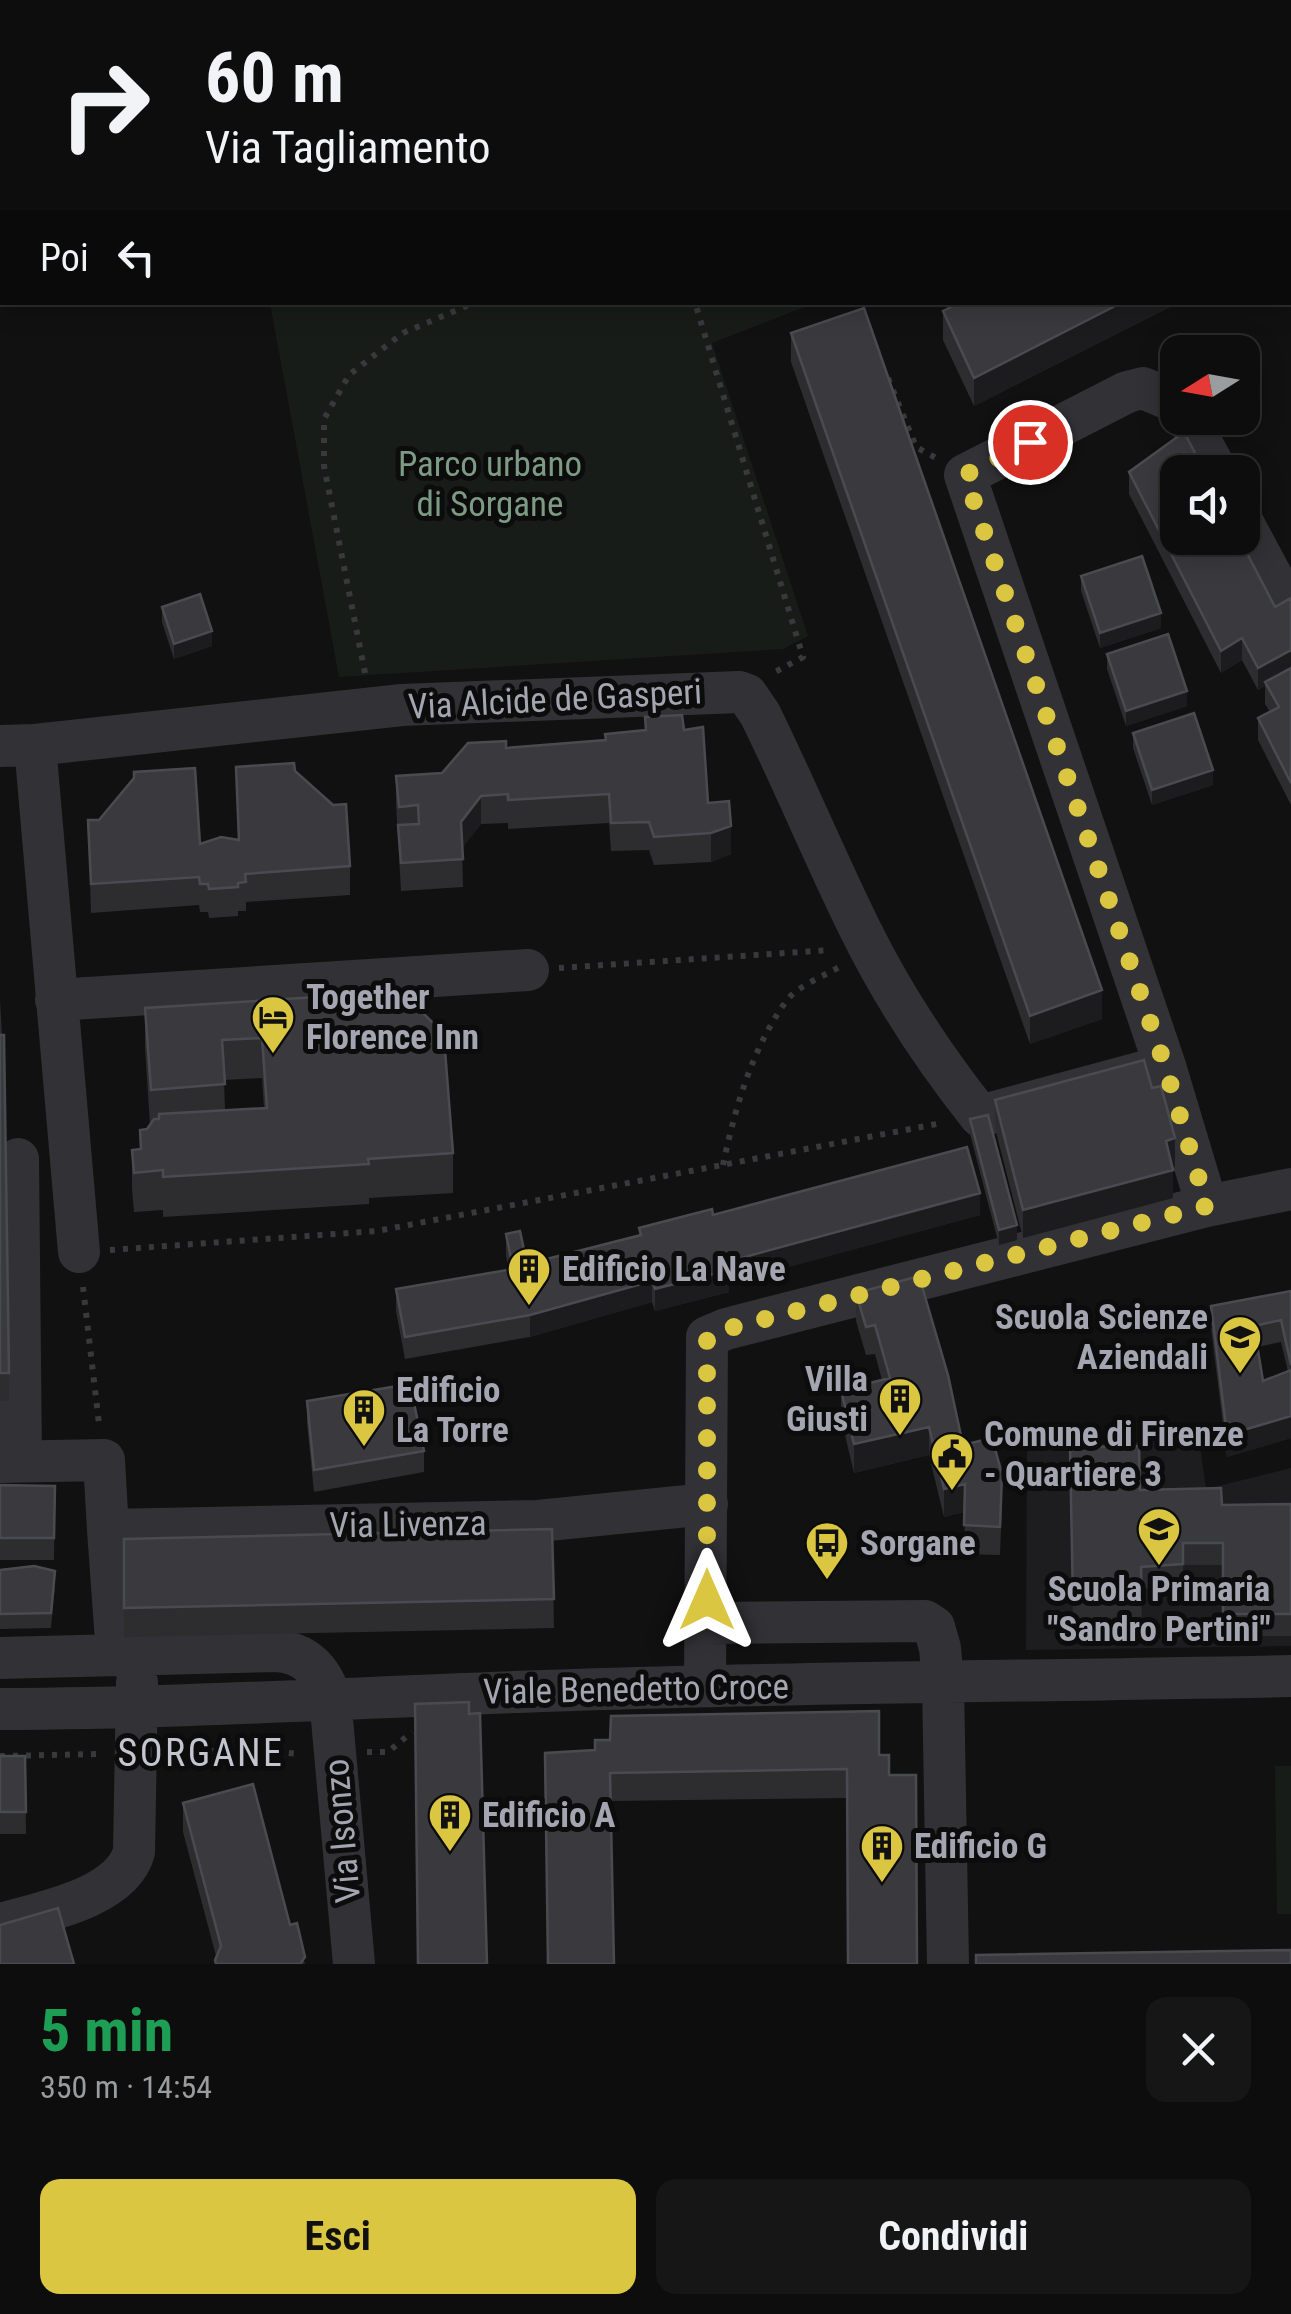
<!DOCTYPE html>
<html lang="it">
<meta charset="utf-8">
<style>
:root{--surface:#0d0d0e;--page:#161617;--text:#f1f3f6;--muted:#9a9c9e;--line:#2d2d2e;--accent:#dac641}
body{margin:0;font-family:"Roboto Condensed",sans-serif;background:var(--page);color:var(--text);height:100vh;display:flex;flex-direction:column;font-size:38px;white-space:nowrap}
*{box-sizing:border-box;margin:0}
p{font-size:32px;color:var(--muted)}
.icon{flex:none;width:55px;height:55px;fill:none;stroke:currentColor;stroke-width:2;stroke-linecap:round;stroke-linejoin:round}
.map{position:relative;height:1964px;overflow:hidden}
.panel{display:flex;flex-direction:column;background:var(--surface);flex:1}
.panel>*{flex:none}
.guide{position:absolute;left:0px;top:0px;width:1292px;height:305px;box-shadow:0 5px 25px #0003,0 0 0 2px var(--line);background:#0d0d0e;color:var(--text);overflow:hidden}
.needle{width:65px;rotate:259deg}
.fabs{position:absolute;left:1160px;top:335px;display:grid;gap:20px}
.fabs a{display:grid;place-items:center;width:100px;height:100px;border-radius:20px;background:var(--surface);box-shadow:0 5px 25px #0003,0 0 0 2px var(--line);font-size:50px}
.pin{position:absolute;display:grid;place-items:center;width:85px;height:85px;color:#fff;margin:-42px;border:5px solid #fff;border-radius:50%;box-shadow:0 2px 10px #0007}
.me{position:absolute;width:110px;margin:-55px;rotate:0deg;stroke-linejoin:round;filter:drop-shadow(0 0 8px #0008)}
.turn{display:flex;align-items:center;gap:35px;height:210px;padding:0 40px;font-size:45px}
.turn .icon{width:130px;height:130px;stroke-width:2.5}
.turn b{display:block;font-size:70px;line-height:85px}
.then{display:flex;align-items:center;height:95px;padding:0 40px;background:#0003;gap:20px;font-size:38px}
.round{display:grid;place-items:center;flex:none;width:105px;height:105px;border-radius:20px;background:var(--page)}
.summary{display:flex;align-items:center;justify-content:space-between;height:170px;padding:0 40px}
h1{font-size:60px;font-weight:700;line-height:75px;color:#1e9e55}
.action{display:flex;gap:20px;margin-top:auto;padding:20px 40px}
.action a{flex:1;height:115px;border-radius:20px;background:var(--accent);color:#111;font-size:40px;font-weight:700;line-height:115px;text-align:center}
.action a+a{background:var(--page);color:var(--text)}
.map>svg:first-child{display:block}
</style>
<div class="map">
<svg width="1291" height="1964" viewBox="0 0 1291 1964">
<rect width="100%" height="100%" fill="#111112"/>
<path fill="#1d1d1f" d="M1199,1438L1206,1489L1291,1468V1646L1026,1650L1027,1449Z"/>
<path fill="#181c19" d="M213,0H1029L1030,2H214Z
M270,303H815L712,343L808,636L783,649L339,677Z
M1275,1766H1291V1914H1277Z"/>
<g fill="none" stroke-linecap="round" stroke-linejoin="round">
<path stroke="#38393d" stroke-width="6" stroke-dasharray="5 8" stroke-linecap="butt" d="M252,0L253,2
M585,0L586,2
M860,0V2
M1043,0L1044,2
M327,2L332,0
M706,302L696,306L803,657L775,672
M888,378L916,447L936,458
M365,673L324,466V419L349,375L403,333L476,302
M559,968L831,950
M723,1165C735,1108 752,1048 787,1000C798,986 824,976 839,967
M110,1250L377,1231L942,1123
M83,1287L99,1424
M172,1752L262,1750L299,1754
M367,1752H388L412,1732
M0,1756L100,1754"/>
<path stroke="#323236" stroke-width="42" d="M1178,403L1143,388L1127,392L965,475L1165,1066L1207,1206
M1188,418L1217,472
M1242,521L1291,613
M35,745L79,1252
M0,746L35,745L402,705L739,692L747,695L760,714C795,785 825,858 860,929C893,996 934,1058 980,1116L1165,1066
M56,1000L528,970
M18,1159L21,1461
M0,1462L104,1460L108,1530L538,1521L707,1504
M108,1530L117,1655
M707,1623L925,1621L934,1627L940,1648L943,1683L948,1964
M0,1658L276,1651C304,1652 322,1670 330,1697L354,1964
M705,1686L707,1337L726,1329L1207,1206L1291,1189
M0,1709C191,1708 382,1696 574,1690C813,1682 1052,1681 1291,1676
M0,1924C42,1912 121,1898 134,1852L137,1682"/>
</g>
<path fill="#2d2d30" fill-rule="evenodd" d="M961,302H1180L974,406L943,340V311Z
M791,333L1102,1019L1030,1044L791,362Z
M1129,472L1275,607L1291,598V805L1258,740V718L1270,712L1265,704V686L1258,690L1242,660L1221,673L1129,494Z
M1081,576L1161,628L1100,648L1081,591Z
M162,607L212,646L174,659L162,622Z
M1107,654L1187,706L1126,726L1107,669Z
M645,717L684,730L708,803L731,854L711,862L654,865L649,850L611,851L609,823L508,829V823L481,824L462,848L463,887L401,891L396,804V776L442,773L506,748L605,740L645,730Z
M1133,733L1213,785L1152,805L1133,748Z
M236,767L295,771L350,866V895L246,902V911H238V916L209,918L208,912H200L199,905L91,913L88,820L200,844L238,840Z
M0,1000L2,1035H4L9,1401H0Z
M381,1000L418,1008L453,1153V1193L369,1198V1204L163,1217V1210L134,1212L132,1189V1150L140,1149V1130L147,1129L150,1125L145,1048V1008ZM262,1078L264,1108L225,1110L224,1080Z
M1152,1088L1175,1167L1173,1168V1198L1023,1238L995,1128V1100Z
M970,1119L1017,1240L999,1245L970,1134Z
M713,1215H980L729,1283V1292L655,1311L652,1302L530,1337L405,1359L396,1311V1289L509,1270L506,1256V1234L527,1264L639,1235V1228Z
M1291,1291V1438L1227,1457L1211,1328V1306ZM1281,1342L1288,1372L1263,1381L1257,1347Z
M856,1293L1002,1502L1000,1555L964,1554L965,1512L944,1517L929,1455L854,1473L841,1418V1390L882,1380L875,1354L866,1355L856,1321Z
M307,1401L424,1451V1472L314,1492L307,1423Z
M1070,1447L1140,1490L1222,1505L1291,1504V1636H1223V1565H1183V1586L1141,1589L1142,1624L1073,1625Z
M0,1485L55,1486L54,1560H0Z
M552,1529L554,1628L124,1637V1539Z
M0,1570L55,1586L51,1628L0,1629Z
M879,1711L847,1798L611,1801L610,1740Z
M0,1756H25L26,1834H0Z
M183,1803L290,1925L305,1964H215L216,1956L183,1832Z"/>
<path fill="#1c1c1e" d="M2,231V260L0,261V232Z
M1123,302H1180L974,406V378Z
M1161,613V628L1100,648V633Z
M212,631V646L174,659V644Z
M1242,638V660L1221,673V651Z
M1291,650V672L1265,682V686L1258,690V668Z
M1187,691V706L1126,726V711Z
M1213,770V785L1152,805V790Z
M481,796V824L461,850V822Z
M731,826V854L711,862V833Z
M1102,990V1019L1030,1044V1016Z
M1175,1138V1167L1166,1170V1141Z
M1173,1170V1198L1023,1238V1210Z
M980,1193V1215L729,1283V1292L655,1311V1289L726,1262Z
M1017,1225V1240L999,1245V1230Z
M652,1281V1302L530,1337V1315Z
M1291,1416V1438L1227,1457V1435Z
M929,1427V1455L854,1473V1444Z
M965,1484V1512L944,1517V1489Z"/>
<path fill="#3a3a3e" stroke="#4a4b50" stroke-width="2.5" d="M0,0H20V2H2V130L0,131Z
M2,134V231L0,232V135Z
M1290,182L1291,184L1290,219Z
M961,302H1123L974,378L943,311Z
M864,308L1102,990L1030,1016L791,333Z
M1184,432L1205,472H1178V538H1239L1275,607L1291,598V650L1258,668L1242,638L1221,651L1129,472Z
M1142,556L1161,613L1100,633L1081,576Z
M200,594L212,631L174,644L162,607Z
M1168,634L1187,691L1126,711L1107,654Z
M1291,668V783L1258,718L1279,707L1265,682Z
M1194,713L1213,770L1152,790L1133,733Z
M682,715L684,730L703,727L708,803L729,801L731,826L711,833L654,837L649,822L611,823L609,794L508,800V794L481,796L461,822L463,859L401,863L398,825L419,824L418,805L399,807L396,776L442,773L468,743L506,741V748L606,740L605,734L646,730L645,717Z
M294,763L295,771L333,805L346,804L350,866L245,874L246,882L238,883V887L209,889L208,884H200L199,877L91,884L88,820H99L134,778V772L195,768L200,844L221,837L239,840L236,767Z
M380,993L381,1000L417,998L418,1008L435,1025L443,1024L453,1153L368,1159L369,1164L163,1177V1170L134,1173L132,1150L141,1149L140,1130L147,1129L154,1119H159V1114L267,1108L262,1038L222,1040L225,1084L151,1090L145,1008Z
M0,1035H4L9,1373H0Z
M1144,1060L1152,1088L1161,1086L1175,1138L1166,1141L1173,1170L1023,1210L995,1100Z
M988,1115L1017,1225L999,1230L970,1119Z
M967,1147L980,1193L726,1262L729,1270L655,1289L652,1281L530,1315L405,1337L396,1289L513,1269L506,1234L520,1231L527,1264L641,1235L639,1228L712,1209L713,1215Z
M919,1276L948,1375L963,1445L992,1438L1002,1474L1000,1527L964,1525L965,1484L944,1489L929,1427L854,1444L841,1390L890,1378L875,1325L866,1327L856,1293Z
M1291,1291V1365L1281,1320L1254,1326L1263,1381L1291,1370V1416L1227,1435L1211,1306Z
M410,1384L424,1451L314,1470L307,1401Z
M1139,1446L1140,1490L1221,1488L1222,1505L1291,1504V1614H1223V1543H1183V1564L1141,1567L1142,1602L1073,1603L1070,1447Z
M0,1485L55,1486L54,1538H0Z
M552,1529L554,1599L124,1608V1539Z
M34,1566L55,1571L51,1613L0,1614V1570Z
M469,1702V1714L480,1713L487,1964H418L415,1704Z
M879,1711V1755H889V1775H916L917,1964H848L847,1769L610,1773L614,1964H548L545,1753L595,1750V1740H610L611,1716Z
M0,1756H25L26,1812H0Z
M253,1784L290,1925L297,1923L305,1957L300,1964H216L215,1960L221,1946L183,1803Z
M58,1908L74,1964H0V1925Z
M1291,1950V1964H976V1955Z"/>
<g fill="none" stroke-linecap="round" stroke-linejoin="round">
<path stroke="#dac641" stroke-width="18" stroke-dasharray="0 32.4" d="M707,1600V1337L726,1329L1207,1206L1165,1066L965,475L1030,442"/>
</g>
<defs>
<g id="hotel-pin" transform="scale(2.25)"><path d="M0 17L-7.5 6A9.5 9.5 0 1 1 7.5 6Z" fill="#dac641" stroke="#0c0c0d"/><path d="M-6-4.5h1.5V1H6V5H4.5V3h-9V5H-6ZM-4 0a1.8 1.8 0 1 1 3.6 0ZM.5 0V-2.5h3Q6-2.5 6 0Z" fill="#111"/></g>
<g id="building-pin" transform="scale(2.25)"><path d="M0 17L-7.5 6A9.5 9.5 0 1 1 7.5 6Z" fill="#dac641" stroke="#0c0c0d"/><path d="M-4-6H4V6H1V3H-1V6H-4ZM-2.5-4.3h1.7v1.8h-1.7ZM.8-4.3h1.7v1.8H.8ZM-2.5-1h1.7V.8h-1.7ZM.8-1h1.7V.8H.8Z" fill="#111"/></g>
<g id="school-pin" transform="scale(2.25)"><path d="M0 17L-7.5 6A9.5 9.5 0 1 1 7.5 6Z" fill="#dac641" stroke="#0c0c0d"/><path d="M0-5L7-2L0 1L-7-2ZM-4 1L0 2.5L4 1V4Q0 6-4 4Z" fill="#111"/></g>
<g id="civic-pin" transform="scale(2.25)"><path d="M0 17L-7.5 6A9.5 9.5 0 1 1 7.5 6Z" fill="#dac641" stroke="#0c0c0d"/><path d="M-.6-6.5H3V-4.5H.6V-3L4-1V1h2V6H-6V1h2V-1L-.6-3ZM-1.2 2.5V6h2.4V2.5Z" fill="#111"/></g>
<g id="bus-pin" transform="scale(2.25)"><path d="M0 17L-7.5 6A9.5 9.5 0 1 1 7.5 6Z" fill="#dac641" stroke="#0c0c0d"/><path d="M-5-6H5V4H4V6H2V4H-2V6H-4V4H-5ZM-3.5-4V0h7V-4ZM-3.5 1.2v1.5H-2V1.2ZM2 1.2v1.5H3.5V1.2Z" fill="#111"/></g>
</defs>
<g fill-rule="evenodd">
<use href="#hotel-pin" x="273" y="1017"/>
<use href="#building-pin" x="529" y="1269"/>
<use href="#school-pin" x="1240" y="1337"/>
<use href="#building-pin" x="900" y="1399"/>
<use href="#building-pin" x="364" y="1410"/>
<use href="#civic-pin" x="952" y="1454"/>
<use href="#school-pin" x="1159" y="1529"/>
<use href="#bus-pin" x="827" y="1543"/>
<use href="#building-pin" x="450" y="1815"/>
<use href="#building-pin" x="882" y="1846"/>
</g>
<g text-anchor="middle" stroke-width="10" stroke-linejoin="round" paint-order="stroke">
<g font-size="35" fill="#7d9a85" stroke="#0c0c0d">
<text x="490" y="476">Parco urbano<tspan x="490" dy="40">di Sorgane</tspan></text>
</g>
<g font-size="35" fill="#a4a5b1" stroke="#0c0c0d">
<text transform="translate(555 699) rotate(-3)" y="12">Via Alcide de Gasperi</text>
<text transform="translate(408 1524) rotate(-1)" y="12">Via Livenza</text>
<text transform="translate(636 1689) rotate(-1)" y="12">Viale Benedetto Croce</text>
<text transform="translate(342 1831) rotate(-95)" y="12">Via Isonzo</text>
</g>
<g font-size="35" font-weight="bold" fill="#a4a5b1" stroke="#0c0c0d" text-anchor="start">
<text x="306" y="1009">Together<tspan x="306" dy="40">Florence Inn</tspan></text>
<text x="562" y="1281">Edificio La Nave</text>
<text x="1208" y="1329" text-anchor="end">Scuola Scienze<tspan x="1208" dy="40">Aziendali</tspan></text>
<text x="868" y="1391" text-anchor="end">Villa<tspan x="868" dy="40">Giusti</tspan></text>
<text x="396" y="1402">Edificio<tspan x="396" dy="40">La Torre</tspan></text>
<text x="984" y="1446">Comune di Firenze<tspan x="984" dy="40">- Quartiere 3</tspan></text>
<text x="860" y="1555">Sorgane</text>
<text x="1159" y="1601" text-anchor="middle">Scuola Primaria<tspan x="1159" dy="40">"Sandro Pertini"</tspan></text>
<text x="482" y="1827">Edificio A</text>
<text x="914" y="1858">Edificio G</text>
</g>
<g font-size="38" letter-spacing="2.5" fill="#c4c5ce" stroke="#0c0c0d">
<text x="201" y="1766">SORGANE</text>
</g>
</g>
</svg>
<div class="fabs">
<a><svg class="needle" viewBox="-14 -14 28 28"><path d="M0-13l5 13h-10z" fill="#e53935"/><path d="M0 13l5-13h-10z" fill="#9a9c9e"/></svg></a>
<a><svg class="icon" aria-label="sound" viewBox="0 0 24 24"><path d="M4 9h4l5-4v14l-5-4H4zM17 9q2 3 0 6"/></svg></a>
</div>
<div class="pin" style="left:1030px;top:442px;background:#d93025"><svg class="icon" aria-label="arrive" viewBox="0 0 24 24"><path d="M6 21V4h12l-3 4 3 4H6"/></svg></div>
<svg class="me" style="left:707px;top:1600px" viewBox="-20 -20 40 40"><path d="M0-17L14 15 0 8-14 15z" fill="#dac641" stroke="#fff" stroke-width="4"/></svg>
<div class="guide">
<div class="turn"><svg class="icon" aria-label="right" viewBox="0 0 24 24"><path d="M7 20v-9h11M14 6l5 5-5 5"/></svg><div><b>60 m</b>Via Tagliamento</div></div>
<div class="then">Poi<svg class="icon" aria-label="left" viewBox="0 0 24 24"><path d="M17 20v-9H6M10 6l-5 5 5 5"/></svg></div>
</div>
</div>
<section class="panel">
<div class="summary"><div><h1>5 min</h1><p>350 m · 14:54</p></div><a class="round"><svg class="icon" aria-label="close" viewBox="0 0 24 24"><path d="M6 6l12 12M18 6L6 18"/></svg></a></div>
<div class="action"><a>Esci</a><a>Condividi</a></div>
</section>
